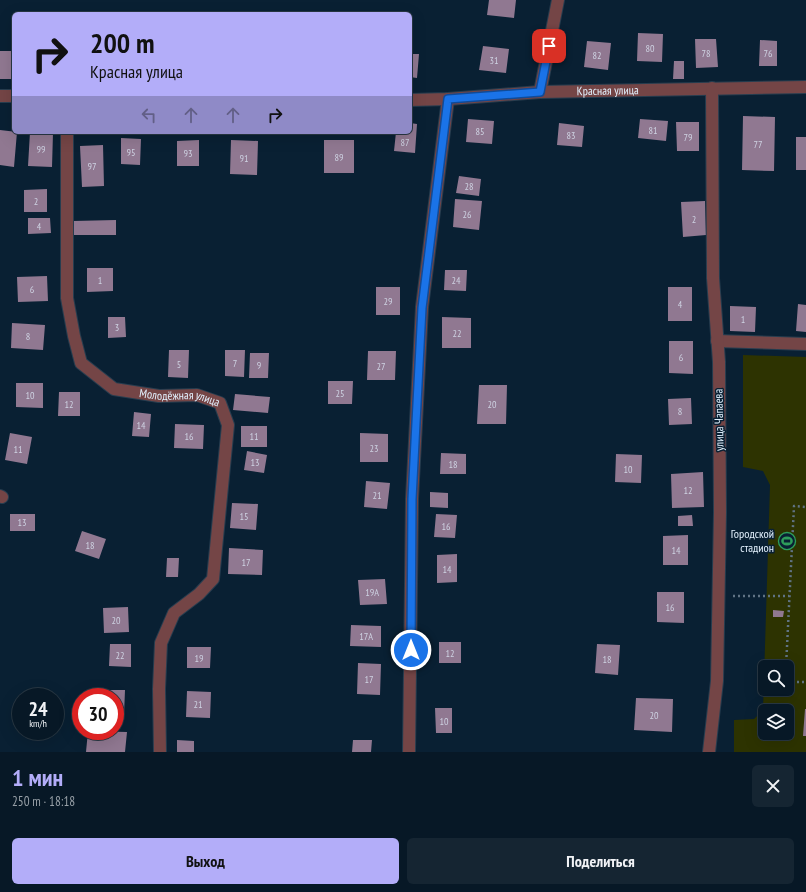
<!DOCTYPE html>
<html lang="ru">
<meta charset="utf-8">
<style>
:root{--surface:#071826;--page:#152532;--text:#f1f3f6;--muted:#98a0a7;--line:#283743;--accent:#b3adf9}
body{margin:0;font-family:"PT Sans Narrow",sans-serif;background:var(--page);color:var(--text);height:100vh;display:flex;flex-direction:column;font-size:15px;white-space:nowrap}
*{box-sizing:border-box;margin:0}
p{font-size:13px;color:var(--muted)}
.icon{flex:none;width:22px;height:22px;fill:none;stroke:currentColor;stroke-width:2;stroke-linecap:round;stroke-linejoin:round}
.map{position:relative;height:752px;overflow:hidden}
.sheet{display:flex;flex-direction:column;background:var(--surface);flex:1}
.sheet>*{flex:none}
.top-card{position:absolute;left:12px;top:12px;width:400px;height:122px;border-radius:6px;box-shadow:0 4px 16px #0002,0 0 0 1px var(--line);background:#b3adf9;color:#111;overflow:hidden}
.controls{position:absolute;left:758px;top:660px;display:grid;gap:8px}
.controls a{display:grid;place-items:center;width:36px;height:36px;border-radius:6px;background:var(--surface);box-shadow:0 4px 16px #0002,0 0 0 1px var(--line);font-size:20px}
.speed{position:absolute;left:12px;top:688px;display:flex;gap:8px;font-size:20px;font-weight:700;text-align:center}
.speed>*{display:grid;place-content:center;width:52px;height:52px;border-radius:50%;background:var(--surface);box-shadow:0 4px 16px #0002,0 0 0 1px var(--line);line-height:1}
.speed small{font-size:10px;font-weight:400}
.speed .limit{border:6px solid #d22;background:#fff;color:#111}
.pin{position:absolute;display:grid;place-items:center;width:34px;height:34px;color:#fff;margin:-17px;border-radius:8px;box-shadow:0 2px 6px #0006}
.me{position:absolute;width:44px;margin:-22px;rotate:0deg;stroke-linejoin:round;filter:drop-shadow(0 0 3px #0008)}
.turn{display:flex;align-items:center;gap:14px;height:84px;padding:0 12px;font-size:18px}
.turn .icon{width:52px;height:52px;stroke-width:2.5}
.turn b{display:block;font-size:28px;line-height:34px}
.lanes{display:flex;align-items:center;height:38px;padding:0 12px;background:#0003;justify-content:center;gap:20px;direction:ltr}
.lanes .off{opacity:.35}
.round{display:grid;place-items:center;flex:none;width:42px;height:42px;border-radius:6px;background:var(--page)}
.overview{display:flex;align-items:center;justify-content:space-between;height:68px;padding:0 12px}
h1{font-size:24px;font-weight:800;line-height:30px;color:var(--accent)}
.action{display:flex;gap:8px;margin-top:auto;padding:8px 12px}
.action a{flex:1;height:46px;border-radius:6px;background:var(--accent);color:#111;font-size:16px;font-weight:800;line-height:46px;text-align:center}
.action a+a{background:var(--page);color:var(--text)}
.map>svg:first-child{display:block}
</style>
<div class="map">
<svg width="806" height="752" viewBox="0 0 806 752">
<rect width="100%" height="100%" fill="#092033"/>
<path fill="#2d3301" fill-rule="evenodd" d="M743,355L806,357V752H734V720L754,719L763,710L770,485L763,471L743,467ZM765,667H787V689H765ZM765,711H787V733H765Z"/>
<path fill="#907891" d="M489,0H516L514,18L487,15Z
M638,33L663,34L662,62L637,61Z
M695,39H716L718,67L696,68Z
M760,40L777,41V66H759Z
M587,41L611,43L608,70L584,67Z
M483,46L509,49L506,73L479,70Z
M0,51H14V79H0Z
M410,54H419L417,78L410,77Z
M674,61H684V79H673Z
M743,116L775,117L774,171L742,170Z
M468,119L494,121L492,144L466,142Z
M640,119L668,121L666,141L638,138Z
M676,122H699V151H677Z
M410,123L417,124L415,153L394,151L396,132H410Z
M559,123L584,126L582,147L557,145Z
M0,130L17,132L14,167L0,165Z
M30,132L53,133L52,167L28,166Z
M796,137H806V170H796Z
M121,138L141,139L140,165L121,164Z
M199,140V166H177V141Z
M231,140L258,141L257,175L230,174Z
M324,140H354V173H324Z
M103,145L104,186L82,187L80,146Z
M459,176L481,179L479,196L456,193Z
M47,189V212H24V190Z
M455,199L482,201L479,230L453,227Z
M705,201L706,235L683,237L681,202Z
M28,218H50L51,233L28,234Z
M116,220V235H73V221Z
M87,268H113V291L87,292Z
M445,270H467L466,291L444,290Z
M47,276L48,301L18,302L17,277Z
M376,287H400V315H376Z
M668,287H692V321H668Z
M798,304L806,305V332L796,331Z
M730,306L756,307L755,332L730,331Z
M108,317H125L126,337L108,338Z
M442,317L471,318V348H442Z
M12,323L45,325L43,350L11,348Z
M669,341H693V374L669,373Z
M169,350H189L188,378L168,377Z
M225,350H245L244,377L225,376Z
M368,351H396L395,380H367Z
M250,353H269L268,378H249Z
M328,381H353L352,404H328Z
M16,383H43V408L16,407Z
M479,385H507L506,424H477Z
M59,392H80V416H58Z
M235,394L270,397L268,413L233,410Z
M691,398L692,424L669,425L668,399Z
M134,412L151,414L149,437L132,436Z
M175,424L204,425L203,449L174,448Z
M241,426H267V447H241Z
M10,433L32,437L27,464L5,460Z
M360,433L388,434V462H360Z
M247,451L267,455L264,473L244,470Z
M441,453L466,454V474H440Z
M616,454L642,455L641,483L615,482Z
M703,472L704,507L672,508L671,474Z
M366,481L390,483L387,509L364,507Z
M430,492L448,493V508L430,507Z
M232,503L258,504L256,530L230,528Z
M10,514H35V531H10Z
M436,514L457,515L455,538L434,537Z
M692,515L693,526H678V516Z
M82,531L106,539L99,559L75,551Z
M688,535V565H663V536Z
M229,548L263,550L262,575L228,574Z
M457,554V582L437,583V555Z
M167,558H179L178,577H166Z
M385,579L387,604L360,605L358,580Z
M657,592H684V623L657,622Z
M128,607L129,632L104,633L103,608Z
M773,610L784,611L783,617H773Z
M351,625L381,626V647L350,646Z
M439,642H461V663H439Z
M110,644H131V667L109,666Z
M597,644L620,645L618,675L595,673Z
M187,647H211L210,668H187Z
M358,663L381,664L380,695L357,694Z
M102,690H125L124,715H115V697H102Z
M187,691L211,692L210,718L186,717Z
M636,698L673,699L672,732L634,730Z
M435,708H452V733H436Z
M805,709H806V736H803Z
M88,731L127,732L125,752H86Z
M177,740L194,741V752H177Z
M353,740H372L371,752H352Z"/>
<g fill="none" stroke-linecap="round" stroke-linejoin="round">
<g stroke="#273d4f" stroke-width="14">
<g id="minor">
<path d="M540,92L558,0"/>
<path d="M0,96H14"/>
<path id="s1" d="M410,100L448,99L540,92L806,87"/>
<path id="s2" d="M67,132V298L74,336L81,363L114,389L159,396L197,395L220,403L228,425L213,579L199,594L174,613L161,643L159,689L160,752"/>
<path d="M717,341L806,344"/>
<path d="M0,496L2,497"/>
<path d="M409,752L412,499L422,307L448,99"/>
<path d="M709,752L717,681L720,512L719,362L713,278L712,88"/>
</g>
</g>
<path stroke="#607384" stroke-width="2.5" stroke-dasharray="2 3" stroke-linecap="butt" d="M733,596H789
M786,667L794,506L806,507
M787,682H806"/>
<use href="#minor" stroke="#744546" stroke-width="12"/>
</g>
<g fill="none" stroke-linecap="round" stroke-linejoin="round">
<g stroke="#114b97" stroke-width="10">
<path id="route" d="M411,650L412,499L422,308L448,99L540,92L549,46"/>
</g>
<use href="#route" stroke="#1a73e8" stroke-width="7"/>
</g>
<defs>
<g id="stadium-ring" transform="scale(0.9)"><circle r="9.5" fill="#092033" stroke="#2e9e5b" stroke-width="1.5"/><path d="M0-5a6.5 5 0 1 0 0 10a6.5 5 0 1 0 0-10ZM-3.5-1.8h7v3.6h-7Z" fill="#2e9e5b"/></g>
</defs>
<g fill-rule="evenodd">
<use href="#stadium-ring" x="787" y="541"/>
</g>
<g text-anchor="middle" stroke-width="3" stroke-linejoin="round" paint-order="stroke">
<g font-size="10" fill="#ced2e2">
<text x="650" y="52">80</text>
<text x="706" y="57">78</text>
<text x="768" y="57">76</text>
<text x="597" y="59">82</text>
<text x="494" y="64">31</text>
<text x="653" y="134">81</text>
<text x="480" y="135">85</text>
<text x="571" y="139">83</text>
<text x="688" y="141">79</text>
<text x="405" y="146">87</text>
<text x="758" y="148">77</text>
<text x="41" y="153">99</text>
<text x="131" y="156">95</text>
<text x="188" y="157">93</text>
<text x="339" y="161">89</text>
<text x="244" y="162">91</text>
<text x="92" y="170">97</text>
<text x="469" y="190">28</text>
<text x="36" y="205">2</text>
<text x="467" y="218">26</text>
<text x="694" y="223">2</text>
<text x="39" y="230">4</text>
<text x="100" y="284">1</text>
<text x="456" y="284">24</text>
<text x="32" y="293">6</text>
<text x="388" y="305">29</text>
<text x="680" y="308">4</text>
<text x="743" y="323">1</text>
<text x="117" y="331">3</text>
<text x="457" y="337">22</text>
<text x="28" y="340">8</text>
<text x="681" y="361">6</text>
<text x="235" y="367">7</text>
<text x="179" y="368">5</text>
<text x="259" y="369">9</text>
<text x="381" y="370">27</text>
<text x="340" y="397">25</text>
<text x="30" y="399">10</text>
<text x="69" y="408">12</text>
<text x="492" y="408">20</text>
<text x="680" y="415">8</text>
<text x="141" y="429">14</text>
<text x="189" y="440">16</text>
<text x="254" y="440">11</text>
<text x="374" y="452">23</text>
<text x="18" y="453">11</text>
<text x="255" y="466">13</text>
<text x="453" y="468">18</text>
<text x="628" y="473">10</text>
<text x="688" y="494">12</text>
<text x="377" y="499">21</text>
<text x="244" y="520">15</text>
<text x="22" y="526">13</text>
<text x="446" y="530">16</text>
<text x="90" y="549">18</text>
<text x="676" y="554">14</text>
<text x="246" y="566">17</text>
<text x="447" y="573">14</text>
<text x="372" y="596">19А</text>
<text x="670" y="611">16</text>
<text x="116" y="624">20</text>
<text x="366" y="640">17А</text>
<text x="450" y="657">12</text>
<text x="120" y="659">22</text>
<text x="199" y="662">19</text>
<text x="607" y="663">18</text>
<text x="369" y="683">17</text>
<text x="198" y="708">21</text>
<text x="654" y="719">20</text>
<text x="444" y="725">10</text>
</g>
<g font-size="12" fill="#e2f0fd" stroke="#092033">
<text dy="4" stroke="none"><textPath href="#s1" startOffset="198">Красная улица</textPath></text>
<text dy="4" stroke="none"><textPath href="#s2" startOffset="341">Молодёжная улица</textPath></text>
<text transform="translate(719 420) rotate(-91)" y="4">улица Чапаева</text>
</g>
<g font-size="12" fill="#e2f0fd" stroke="#092033" text-anchor="end">
<text x="774" y="538">Городской<tspan x="774" dy="14">стадион</tspan></text>
</g>
</g>
</svg>
<div class="controls">
<a><svg class="icon" aria-label="search" viewBox="0 0 24 24"><circle cx="10" cy="10" r="6"/><path d="M15 15l6 6"/></svg></a>
<a><svg class="icon" aria-label="layers" viewBox="0 0 24 24"><path d="M12 4l9 5-9 5-9-5zM3 14l9 5 9-5"/></svg></a>
</div>
<div class="speed"><div>24<small>km/h</small></div><div class="limit">30</div></div>
<div class="pin" style="left:549px;top:46px;background:#d93025"><svg class="icon" aria-label="arrive" viewBox="0 0 24 24"><path d="M6 21V4h12l-3 4 3 4H6"/></svg></div>
<svg class="me" style="left:411px;top:650px" viewBox="-20 -20 40 40"><circle r="17" fill="#1a73e8" stroke="#fff" stroke-width="3"/><path d="M0-11L8 9 0 5-8 9z" fill="#fff"/></svg>
<div class="top-card">
<div class="turn"><svg class="icon" aria-label="right" viewBox="0 0 24 24"><path d="M7 20v-9h11M14 6l5 5-5 5"/></svg><div><b>200 m</b>Красная улица</div></div>
<div class="lanes"><svg class="icon off" aria-label="left" viewBox="0 0 24 24"><path d="M17 20v-9H6M10 6l-5 5 5 5"/></svg><svg class="icon off" aria-label="ahead" viewBox="0 0 24 24"><path d="M12 20V5M6 11l6-6 6 6"/></svg><svg class="icon off" aria-label="ahead" viewBox="0 0 24 24"><path d="M12 20V5M6 11l6-6 6 6"/></svg><svg class="icon" aria-label="right" viewBox="0 0 24 24"><path d="M7 20v-9h11M14 6l5 5-5 5"/></svg></div>
</div>
</div>
<section class="sheet">
<div class="overview"><div><h1>1 мин</h1><p>250 m · 18:18</p></div><a class="round"><svg class="icon" aria-label="close" viewBox="0 0 24 24"><path d="M6 6l12 12M18 6L6 18"/></svg></a></div>
<div class="action"><a>Выход</a><a>Поделиться</a></div>
</section>
